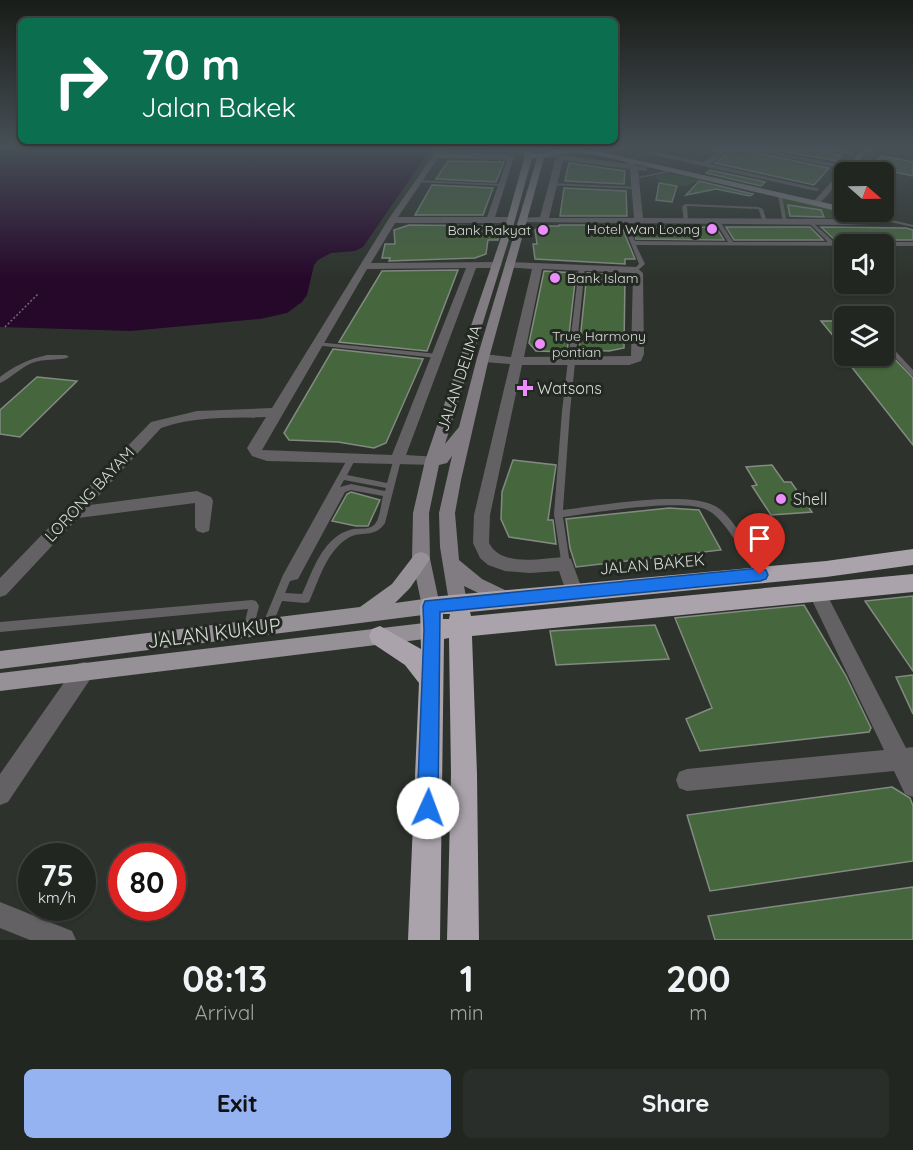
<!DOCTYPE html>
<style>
:root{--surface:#222621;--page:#2a2e2a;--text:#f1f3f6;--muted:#a2a5a5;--line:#3f433f;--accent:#95b2f1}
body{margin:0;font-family:Quicksand,sans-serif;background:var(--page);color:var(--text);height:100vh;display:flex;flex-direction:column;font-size:22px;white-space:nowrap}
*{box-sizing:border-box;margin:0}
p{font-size:20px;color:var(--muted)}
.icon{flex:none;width:33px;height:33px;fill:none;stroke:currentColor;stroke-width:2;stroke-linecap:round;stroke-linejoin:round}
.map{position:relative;height:940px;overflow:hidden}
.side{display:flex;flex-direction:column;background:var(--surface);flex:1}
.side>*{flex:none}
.banner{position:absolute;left:18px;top:18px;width:600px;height:126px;border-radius:9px;box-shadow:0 2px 4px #0004,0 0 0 2px var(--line);background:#0b6e4f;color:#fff;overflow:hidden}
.needle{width:39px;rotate:110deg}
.buttons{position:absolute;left:834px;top:162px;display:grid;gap:12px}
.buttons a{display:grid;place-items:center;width:60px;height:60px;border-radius:9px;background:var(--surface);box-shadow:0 2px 4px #0004,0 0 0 2px var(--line);font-size:30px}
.speed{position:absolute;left:18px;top:843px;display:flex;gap:12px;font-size:30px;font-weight:700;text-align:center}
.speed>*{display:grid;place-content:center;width:78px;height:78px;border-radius:50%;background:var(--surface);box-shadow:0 2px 4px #0004,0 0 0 2px var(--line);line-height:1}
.speed small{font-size:15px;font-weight:400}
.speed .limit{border:9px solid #d22;background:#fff;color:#111}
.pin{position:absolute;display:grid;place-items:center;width:51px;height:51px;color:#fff;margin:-62px -26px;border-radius:50% 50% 50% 0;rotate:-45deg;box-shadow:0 0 6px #0007}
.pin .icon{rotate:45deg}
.me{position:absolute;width:66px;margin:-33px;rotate:2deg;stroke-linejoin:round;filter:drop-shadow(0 0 4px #0008)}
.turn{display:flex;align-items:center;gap:21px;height:126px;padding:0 24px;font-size:27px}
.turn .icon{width:78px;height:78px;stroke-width:2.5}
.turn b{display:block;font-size:42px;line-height:51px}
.eta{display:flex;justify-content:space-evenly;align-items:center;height:102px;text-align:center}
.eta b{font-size:36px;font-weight:700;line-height:42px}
.button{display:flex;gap:12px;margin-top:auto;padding:12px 24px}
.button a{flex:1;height:69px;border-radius:9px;background:var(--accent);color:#111;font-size:24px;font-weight:700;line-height:69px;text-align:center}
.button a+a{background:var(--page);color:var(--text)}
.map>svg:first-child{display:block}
</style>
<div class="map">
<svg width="913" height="940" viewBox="0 0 913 940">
<rect width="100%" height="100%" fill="#2d332c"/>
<path fill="#314f2a" d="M668,173L700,180L686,186L659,184L660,181L655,176Z
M783,198L861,216L866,219L787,217Z"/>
<path fill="#26082b" d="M0,147H432L363,247L355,251L331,253L318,260L314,265L307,295L302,302L287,313L260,319L131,331L0,327Z"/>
<path fill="#46663e" stroke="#838a82" stroke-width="1.5" d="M736,147L738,149L829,168L814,185L715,163Z
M760,147H812L814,149L841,156L836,161Z
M881,156L913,162V176L871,167Z
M448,161L504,162L496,182L436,179Z
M569,163L625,171L624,184L565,181Z
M710,170L765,182L761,186L706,173Z
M699,181L753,194L750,196L716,189L686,195Z
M659,183L677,186L672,202L656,200Z
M432,185L493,188L483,215H415Z
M564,188L626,191L627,216H560Z
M788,205L821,210L824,217L790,216Z
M409,225L498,226V240H488L486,254L475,258L389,261L390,258H382L385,244H395L394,230Z
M559,225H621L635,259H625V264L535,259L533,244H537L535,230L542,226H559Z
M716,227L724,240L636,239L632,228Z
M726,227H810L823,240H734Z
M821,227L906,228L913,230V240H835Z
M458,270L427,351L339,342L382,271Z
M544,271L576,273L567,352L536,351L529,343Z
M587,273L625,275L624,348L609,351L579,350Z
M821,321H844V349Z
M884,348L913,378V445L843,356H884Z
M333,349L423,359L386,443L374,448L338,442L289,440L284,433Z
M37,377L77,381L20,437L0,434V410Z
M513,460L556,465L548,520H553L556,544L509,537L501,519L502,492Z
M772,465L784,482H791L812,512L771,515L752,486L757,485L746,467Z
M351,492L380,500L368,526H356L332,521L347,494Z
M669,508L699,510L721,550L576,567L570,548L566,519Z
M913,596V671L865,601Z
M804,605L846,676L871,728L869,732L700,751L686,719L712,708L675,618Z
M655,625L669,659L556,665L550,631Z
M913,675V714L896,677Z
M892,787L910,798L913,806V861L710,891L687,815Z
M913,887V940H715L708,916Z"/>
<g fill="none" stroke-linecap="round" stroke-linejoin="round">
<path stroke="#6a6f69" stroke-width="1.5" stroke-dasharray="2 2" stroke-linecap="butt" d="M5,327L39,293"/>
<path fill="#646165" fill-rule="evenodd" d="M674,169L675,171L636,179L634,178Z
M418,180L501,184L503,185L501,186L416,182V180Z
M552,183L637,187L639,188L637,189L550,185V183Z
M780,194L782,195L787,222L785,223L783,222L778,195Z
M686,204L758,207L763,209L767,222L763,223L759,210L758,209L687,206L688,221L686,222L684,221L682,206Z
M878,217L913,225V227L878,219Z
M622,220L626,221L635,241L728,242L715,221L717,220H719L733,242H828L809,223V222L811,221L834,242H913V246L636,245L645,264L636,272L633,270L639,264L622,221Z
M582,265L585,267L570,411L563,510C597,506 686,490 715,506C734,516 752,554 764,572L766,575L764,578L761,579L758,578C745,559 728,522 709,511C687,497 592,513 563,517L570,564L568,567L565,568L562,567L554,514L562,411L579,267Z
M846,304L860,315L861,316H855L844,307L843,306Z
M884,340L886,341L913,370V376L911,375L884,345Z
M316,342L437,354L440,356L437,358L314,345V343Z
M47,355H66L69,357C61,361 44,358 32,363C20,368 11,378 0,383V377C14,366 29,359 47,355Z
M352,455L356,458L347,475L387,483L394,458H400L401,460L385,523C374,539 361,530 348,538C326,552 319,580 309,602L305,603L282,601L270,631L266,633L262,631L261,628L283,575L348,458ZM344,480L386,488L385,491L351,484L340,487ZM351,490L383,496C381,504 380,518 375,524C370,530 360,528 353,529C346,531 341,533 336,537C318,551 311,575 302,594L285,593L290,581L298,579L345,492Z
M252,600L256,601L259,606L253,630L252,633L248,635L244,633L243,630L248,609L0,632V622Z"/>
<path fill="#646165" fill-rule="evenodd" d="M439,147H446L441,154H502L514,157L495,217H511L515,220L511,223H395L371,263L497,262L502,265L497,268H476L406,455L437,457L439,461L437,465L267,461L252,456L247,448L266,417C231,418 194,416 161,428L90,505L197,491L211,497L213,501L209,531L203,533L197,531L195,527V503L78,518L6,595L0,597V578L151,422L197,411L272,408L388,220ZM438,158L507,160L487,217H398ZM466,268L392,455L262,450L367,269Z
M489,147H533L534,148L530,150L493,149Z
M694,147L722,150L726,147H733L710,164L820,189L816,191L645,153L649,151L703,162L717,153Z
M738,147H750L847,166L864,147H872L849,172H844V177L817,206L813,203L814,201L843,169Z
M814,147H828L855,153L851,155Z
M560,155L628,164L625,160L629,158L636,166L647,167V171L638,170L643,218L845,219L880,215L884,218L870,224L845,225L519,222V218L540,217L556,157ZM563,160L630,169L634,218H549Z
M509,262L636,267L643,273L644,354L641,361L629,365H522L490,515L489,543C502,568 542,558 565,557L571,559L583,592L580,597L574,600L568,597L559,571L530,573L505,571L488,565L480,558L473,543L474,515L510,364L483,362L477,358L483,354L511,357L532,269L505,267V263ZM542,269L633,273L631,356L524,357Z
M818,586L824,589L906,748L913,747V797L905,794L894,771L687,791L679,788L676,780L679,772L687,769L884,750L809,594L812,589Z
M84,662L91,664L94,671L91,678L8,802L0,805V774L77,664Z
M0,902L72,931L76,940H30L0,928Z"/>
<path fill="#817c81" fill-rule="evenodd" d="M528,147H549L555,150L571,148L597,151L844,207V212L878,215L885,211L889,214L880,221L597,155L571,152L544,158L489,358L461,480L455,513L459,560L482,579L511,593L514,598L511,603L505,606L464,586L467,602L464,607L458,610L452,607L449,602L440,547L439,513L452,456L447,463L439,465L429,513L430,559L440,606L437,612L431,614L425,612L422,606L412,559L413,513L425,461L507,220L525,155L521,151ZM536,149L549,152L535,154L530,151ZM532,158H537L477,358L459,427L445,444L515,220Z"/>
<path fill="#969097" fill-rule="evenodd" d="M421,552L427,554L430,559L410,588L395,603L431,598L437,600L440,606L437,612L431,614L0,669V651L360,607L392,584L415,554Z
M433,622L440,624L442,630L440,636L433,638L0,691V673Z"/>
<path fill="#aaa3ab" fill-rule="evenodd" d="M913,549V565L826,577L470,612L471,616L913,574V592L472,636L477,774L479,940H447L451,774L449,638L444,639L440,940H408L419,683L405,665L372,643L369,636L372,629L380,626L421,649L420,606L423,599L431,597L826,561ZM443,614H450L449,619H443Z"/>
</g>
<linearGradient id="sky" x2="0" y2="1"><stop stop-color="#191c18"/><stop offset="0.53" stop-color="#465056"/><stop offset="1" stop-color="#465056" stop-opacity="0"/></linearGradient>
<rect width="913" height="278" fill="url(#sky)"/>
<path fill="#1a73e8" stroke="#114b97" stroke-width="1.5" d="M760,568L766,570L768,575L766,579L760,581L440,612L438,808L435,815L428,818L420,815L417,808L424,630L423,606L425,601Z"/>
<g fill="#eb8dfc" stroke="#232922" stroke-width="2">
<circle cx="712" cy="229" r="6"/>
<circle cx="543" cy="230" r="6"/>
<circle cx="555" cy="278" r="6"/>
<circle cx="540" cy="344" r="6"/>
<path d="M522 379h6v6h6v6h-6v6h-6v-6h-6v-6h6z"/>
<circle cx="781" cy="499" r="6"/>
</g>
<g text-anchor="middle" stroke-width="6" stroke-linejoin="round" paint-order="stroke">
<g font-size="14" fill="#d7dbd6" stroke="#232922" text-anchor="end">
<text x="700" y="234">Hotel Wan Loong</text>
<text x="531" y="235">Bank Rakyat</text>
<text x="567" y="283" text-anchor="start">Bank Islam</text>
<text x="552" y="341" text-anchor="start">True Harmony<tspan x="552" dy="16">pontian</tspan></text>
</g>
<g font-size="16" fill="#d7dbd6" stroke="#232922">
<text transform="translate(459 378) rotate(-72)" y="6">JALAN DELIMA</text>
<text transform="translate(89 494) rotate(-47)" y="6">LORONG BAYAM</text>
<text transform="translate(652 564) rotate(-5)" y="6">JALAN BAKEK</text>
</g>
<g font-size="16" fill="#d7dbd6" stroke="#232922" text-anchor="start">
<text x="537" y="394">Watsons</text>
<text x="793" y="505">Shell</text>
</g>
<g font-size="20" fill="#d7dbd6" stroke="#232922">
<text transform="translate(214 633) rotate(-7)" y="7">JALAN KUKUP</text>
</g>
</g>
</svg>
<div class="buttons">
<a><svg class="needle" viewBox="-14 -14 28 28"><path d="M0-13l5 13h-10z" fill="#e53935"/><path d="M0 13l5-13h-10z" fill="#a2a5a5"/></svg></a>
<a><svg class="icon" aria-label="sound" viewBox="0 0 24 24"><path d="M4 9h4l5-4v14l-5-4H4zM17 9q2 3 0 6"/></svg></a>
<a><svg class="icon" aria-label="layers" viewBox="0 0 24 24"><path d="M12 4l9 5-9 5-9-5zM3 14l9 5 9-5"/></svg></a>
</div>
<div class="speed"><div>75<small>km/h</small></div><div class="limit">80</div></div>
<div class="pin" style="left:760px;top:575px;background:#d93025"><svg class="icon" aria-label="arrive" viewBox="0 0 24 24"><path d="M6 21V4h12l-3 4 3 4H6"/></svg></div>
<svg class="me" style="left:428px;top:808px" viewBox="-20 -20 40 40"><circle r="19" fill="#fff"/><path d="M0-13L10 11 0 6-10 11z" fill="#1a73e8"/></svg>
<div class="banner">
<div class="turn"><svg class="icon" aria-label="right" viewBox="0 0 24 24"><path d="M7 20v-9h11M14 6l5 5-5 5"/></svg><div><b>70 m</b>Jalan Bakek</div></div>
</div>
</div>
<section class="side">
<div class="eta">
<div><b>08:13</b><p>Arrival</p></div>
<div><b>1</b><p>min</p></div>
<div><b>200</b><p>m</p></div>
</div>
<div class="button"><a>Exit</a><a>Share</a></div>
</section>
